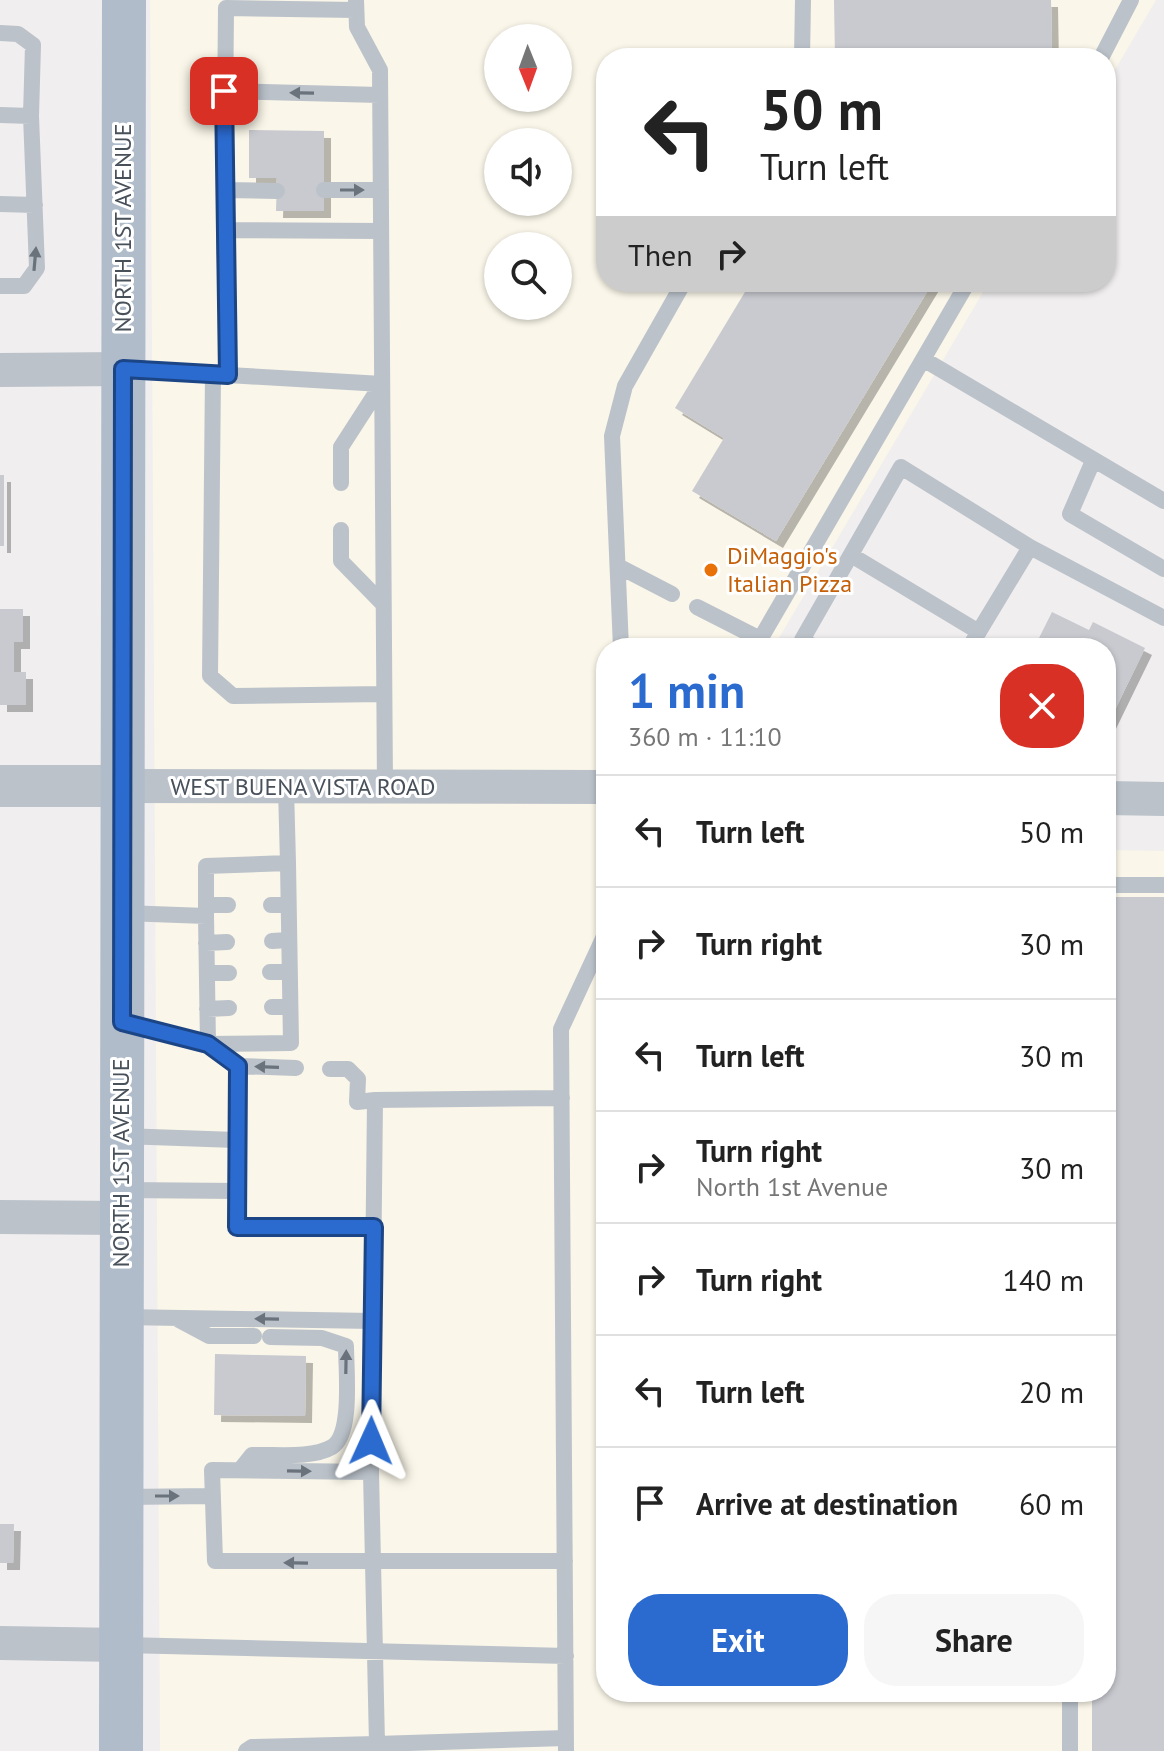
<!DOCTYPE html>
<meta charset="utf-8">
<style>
:root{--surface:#fff;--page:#f6f6f6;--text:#222;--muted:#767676;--line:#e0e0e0;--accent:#2b6ace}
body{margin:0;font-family:"PT Sans",sans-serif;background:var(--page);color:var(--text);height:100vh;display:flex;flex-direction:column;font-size:30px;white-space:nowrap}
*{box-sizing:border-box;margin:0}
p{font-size:26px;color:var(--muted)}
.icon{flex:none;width:44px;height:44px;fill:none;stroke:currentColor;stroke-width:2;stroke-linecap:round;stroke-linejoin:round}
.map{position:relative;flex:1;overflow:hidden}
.details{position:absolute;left:596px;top:638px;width:520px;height:1064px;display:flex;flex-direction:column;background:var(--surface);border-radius:32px;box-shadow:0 2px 6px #0004}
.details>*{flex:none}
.guide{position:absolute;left:596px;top:48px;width:520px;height:244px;border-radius:32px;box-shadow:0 2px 6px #0004;background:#fff;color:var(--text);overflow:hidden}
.needle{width:52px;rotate:179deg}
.fabs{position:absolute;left:484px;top:24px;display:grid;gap:16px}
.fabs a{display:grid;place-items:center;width:88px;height:88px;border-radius:50%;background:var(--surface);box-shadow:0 2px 6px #0004;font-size:40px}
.pin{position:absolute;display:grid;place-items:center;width:68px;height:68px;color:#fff;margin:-34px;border-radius:16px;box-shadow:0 4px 12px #0006}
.me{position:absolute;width:88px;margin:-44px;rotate:1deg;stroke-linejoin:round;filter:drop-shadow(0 0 6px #0008)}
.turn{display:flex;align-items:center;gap:28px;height:168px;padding:0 32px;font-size:36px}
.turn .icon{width:104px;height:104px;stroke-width:2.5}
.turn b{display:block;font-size:56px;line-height:68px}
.then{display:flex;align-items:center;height:76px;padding:0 32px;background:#0003;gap:16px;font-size:30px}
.round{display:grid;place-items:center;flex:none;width:84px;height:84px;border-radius:32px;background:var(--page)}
.headline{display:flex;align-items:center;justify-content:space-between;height:136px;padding:0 32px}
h1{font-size:48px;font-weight:600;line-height:60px;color:var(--accent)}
.button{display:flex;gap:16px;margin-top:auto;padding:16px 32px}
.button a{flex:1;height:92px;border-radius:32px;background:var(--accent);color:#fff;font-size:32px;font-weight:600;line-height:92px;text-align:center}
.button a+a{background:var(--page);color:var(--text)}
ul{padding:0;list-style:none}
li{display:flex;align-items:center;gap:24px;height:112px;padding:0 32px;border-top:2px solid var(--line)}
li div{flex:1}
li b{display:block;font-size:30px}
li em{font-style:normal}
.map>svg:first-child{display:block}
</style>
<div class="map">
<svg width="1164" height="1751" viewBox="0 0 1164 1751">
<defs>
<filter id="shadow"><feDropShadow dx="7" dy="7" stdDeviation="0" flood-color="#0004"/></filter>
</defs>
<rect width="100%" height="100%" fill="#f0eeee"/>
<path fill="#faf6e9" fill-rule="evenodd" d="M150,0H1156L1106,85V58H606V282H989L773,648H606V1692H1106V850L1164,851V1751H160ZM498,38H558V98H498ZM498,142H558V202H498ZM498,246H558V306H498Z"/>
<path fill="#c9cad0" filter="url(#shadow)" d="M834,0H1051L1052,58H835Z
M249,130L324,131V211H276L277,178H249Z
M751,282H933L776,541L692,491L724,438L675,408Z
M0,475H4V546H0Z
M0,609H23V642H14V672H26V705H0Z
M1052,612L1089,630L1093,622L1145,648L1106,728V648H1034Z
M1113,897H1164V1751H1092V1692H1106V1052H1113Z
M215,1354L306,1356L305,1416L214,1415Z
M0,1524H14L13,1563H0Z"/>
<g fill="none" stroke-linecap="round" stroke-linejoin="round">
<path stroke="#bbc2ca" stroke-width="16" d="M356,0L357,27L380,70L385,788
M356,10L226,8L224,230L381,231
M0,33L18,34L33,45L31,116L37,268L24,286H0
M802,58L803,0
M1101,58L1131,0
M224,91L380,95
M0,115L31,116
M224,190L277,191
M324,190H381
M0,204L35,205
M923,359L1164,501
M125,369L228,375L224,230
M213,374L210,676L233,696L384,694
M228,375L382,384
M1093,461L1070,514L1164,569
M341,483V447L381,385
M341,530V561L383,604
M851,555L979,632
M618,566L672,594
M697,607L760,639
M621,648L612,436L625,386L684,282
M755,648L968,282
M816,648L802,640L901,467L1030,547
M969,648L1030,547L1164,618
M286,788L288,863
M1106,885H1164
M206,905H228
M271,905H288
M124,913L206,916L208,1044L291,1043L288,863L206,866V916
M272,941L289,940
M206,943L227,942
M270,972H289
M207,973H229
M272,1007H290
M207,1009L229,1008
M123,1023L208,1044L238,1066L296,1068
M238,1066L237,1227H374
M330,1069H348L358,1079L357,1102L375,1100
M122,1136L236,1140
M122,1190L237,1191
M122,1317L373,1321
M179,1320L209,1336H254
M240,1470L252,1455C275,1454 311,1459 332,1447C353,1435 346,1369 346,1346L322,1338L270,1337
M371,1472L212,1470L215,1561H565
M123,1497L213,1496
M124,1645L566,1656
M1070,1692V1751
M246,1751L252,1747L377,1744L371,1472L375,1100L562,1098
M378,1751L377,1744L566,1738
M566,1751L561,1029L606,932"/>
<path stroke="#bbc2ca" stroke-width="34" d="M0,370L123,369
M123,786L606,787
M1106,798L1164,799
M0,1217L121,1218
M0,1643L121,1645"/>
<path stroke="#bbc2ca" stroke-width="42" d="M0,786H123"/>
<path stroke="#b0bcca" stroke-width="44" d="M121,1751L124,0"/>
</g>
<defs><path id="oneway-solid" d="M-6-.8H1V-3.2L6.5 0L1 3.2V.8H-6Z" transform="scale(2)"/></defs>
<g fill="#6a727c">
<use href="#oneway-solid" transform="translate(302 93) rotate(-179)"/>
<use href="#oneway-solid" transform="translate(352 190)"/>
<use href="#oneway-solid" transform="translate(35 259) rotate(-85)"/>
<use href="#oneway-solid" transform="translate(267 1067) rotate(-178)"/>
<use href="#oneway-solid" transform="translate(267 1319) rotate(-179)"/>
<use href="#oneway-solid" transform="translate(346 1362) rotate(-89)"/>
<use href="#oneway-solid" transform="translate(299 1471) rotate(1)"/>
<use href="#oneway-solid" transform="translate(167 1496)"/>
<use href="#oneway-solid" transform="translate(296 1563) rotate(-179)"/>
</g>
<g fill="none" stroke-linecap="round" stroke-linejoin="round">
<g stroke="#1c4586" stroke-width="20">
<path id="route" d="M224,91L228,375L123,369L122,1022L208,1044L238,1066L237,1227H374L371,1441"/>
</g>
<use href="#route" stroke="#2b6ace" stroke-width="14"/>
</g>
<circle fill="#e8710a" stroke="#fff" stroke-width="3" cx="711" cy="570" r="8"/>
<g text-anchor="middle" stroke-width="6" stroke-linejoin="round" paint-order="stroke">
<g font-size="24" fill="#48505a" stroke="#fff">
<text transform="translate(123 228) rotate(-90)" y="8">NORTH 1ST AVENUE</text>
<text x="303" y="795">WEST BUENA VISTA ROAD</text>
<text transform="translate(121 1163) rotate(-90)" y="8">NORTH 1ST AVENUE</text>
</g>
<g font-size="24" fill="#c56008" stroke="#fff" text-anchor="start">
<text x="727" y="564">DiMaggio's<tspan x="727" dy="28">Italian Pizza</tspan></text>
</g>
</g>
</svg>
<div class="fabs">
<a><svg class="needle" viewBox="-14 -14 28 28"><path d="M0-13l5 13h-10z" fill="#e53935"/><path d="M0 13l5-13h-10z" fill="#767676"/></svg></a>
<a><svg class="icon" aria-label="sound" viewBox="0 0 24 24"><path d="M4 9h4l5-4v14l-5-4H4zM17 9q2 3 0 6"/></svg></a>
<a><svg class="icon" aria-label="search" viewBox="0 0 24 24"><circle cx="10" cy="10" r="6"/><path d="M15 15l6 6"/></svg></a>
</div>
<div class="pin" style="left:224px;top:91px;background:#d93025"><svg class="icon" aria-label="arrive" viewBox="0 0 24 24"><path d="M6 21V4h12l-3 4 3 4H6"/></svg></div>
<svg class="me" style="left:371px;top:1441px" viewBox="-20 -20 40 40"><path d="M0-17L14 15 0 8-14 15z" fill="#2b6ace" stroke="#fff" stroke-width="4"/></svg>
<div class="guide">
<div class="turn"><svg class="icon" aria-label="left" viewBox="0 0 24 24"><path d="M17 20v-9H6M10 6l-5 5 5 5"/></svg><div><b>50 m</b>Turn left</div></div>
<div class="then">Then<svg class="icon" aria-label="right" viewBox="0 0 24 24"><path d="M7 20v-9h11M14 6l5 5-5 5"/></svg></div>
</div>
<section class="details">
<div class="headline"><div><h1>1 min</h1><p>360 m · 11:10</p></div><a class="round" style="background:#d93025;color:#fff"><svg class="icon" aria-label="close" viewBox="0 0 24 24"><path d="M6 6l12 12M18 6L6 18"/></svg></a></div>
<ul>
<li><svg class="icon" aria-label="left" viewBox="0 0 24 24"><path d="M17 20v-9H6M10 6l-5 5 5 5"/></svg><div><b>Turn left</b></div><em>50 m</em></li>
<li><svg class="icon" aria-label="right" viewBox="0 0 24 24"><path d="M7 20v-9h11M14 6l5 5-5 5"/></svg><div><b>Turn right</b></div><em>30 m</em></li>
<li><svg class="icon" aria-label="left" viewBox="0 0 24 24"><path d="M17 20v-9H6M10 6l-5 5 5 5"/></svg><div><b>Turn left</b></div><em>30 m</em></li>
<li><svg class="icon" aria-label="right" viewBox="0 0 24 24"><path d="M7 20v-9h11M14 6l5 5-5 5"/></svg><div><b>Turn right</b><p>North 1st Avenue</p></div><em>30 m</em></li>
<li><svg class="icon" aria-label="right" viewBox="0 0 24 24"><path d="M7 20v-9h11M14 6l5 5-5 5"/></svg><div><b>Turn right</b></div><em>140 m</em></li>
<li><svg class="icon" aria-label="left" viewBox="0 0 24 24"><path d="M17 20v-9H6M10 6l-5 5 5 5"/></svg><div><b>Turn left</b></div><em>20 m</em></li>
<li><svg class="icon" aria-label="arrive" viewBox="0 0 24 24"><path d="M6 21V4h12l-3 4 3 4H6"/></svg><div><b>Arrive at destination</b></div><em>60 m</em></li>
</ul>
<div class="button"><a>Exit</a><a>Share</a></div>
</section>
</div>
